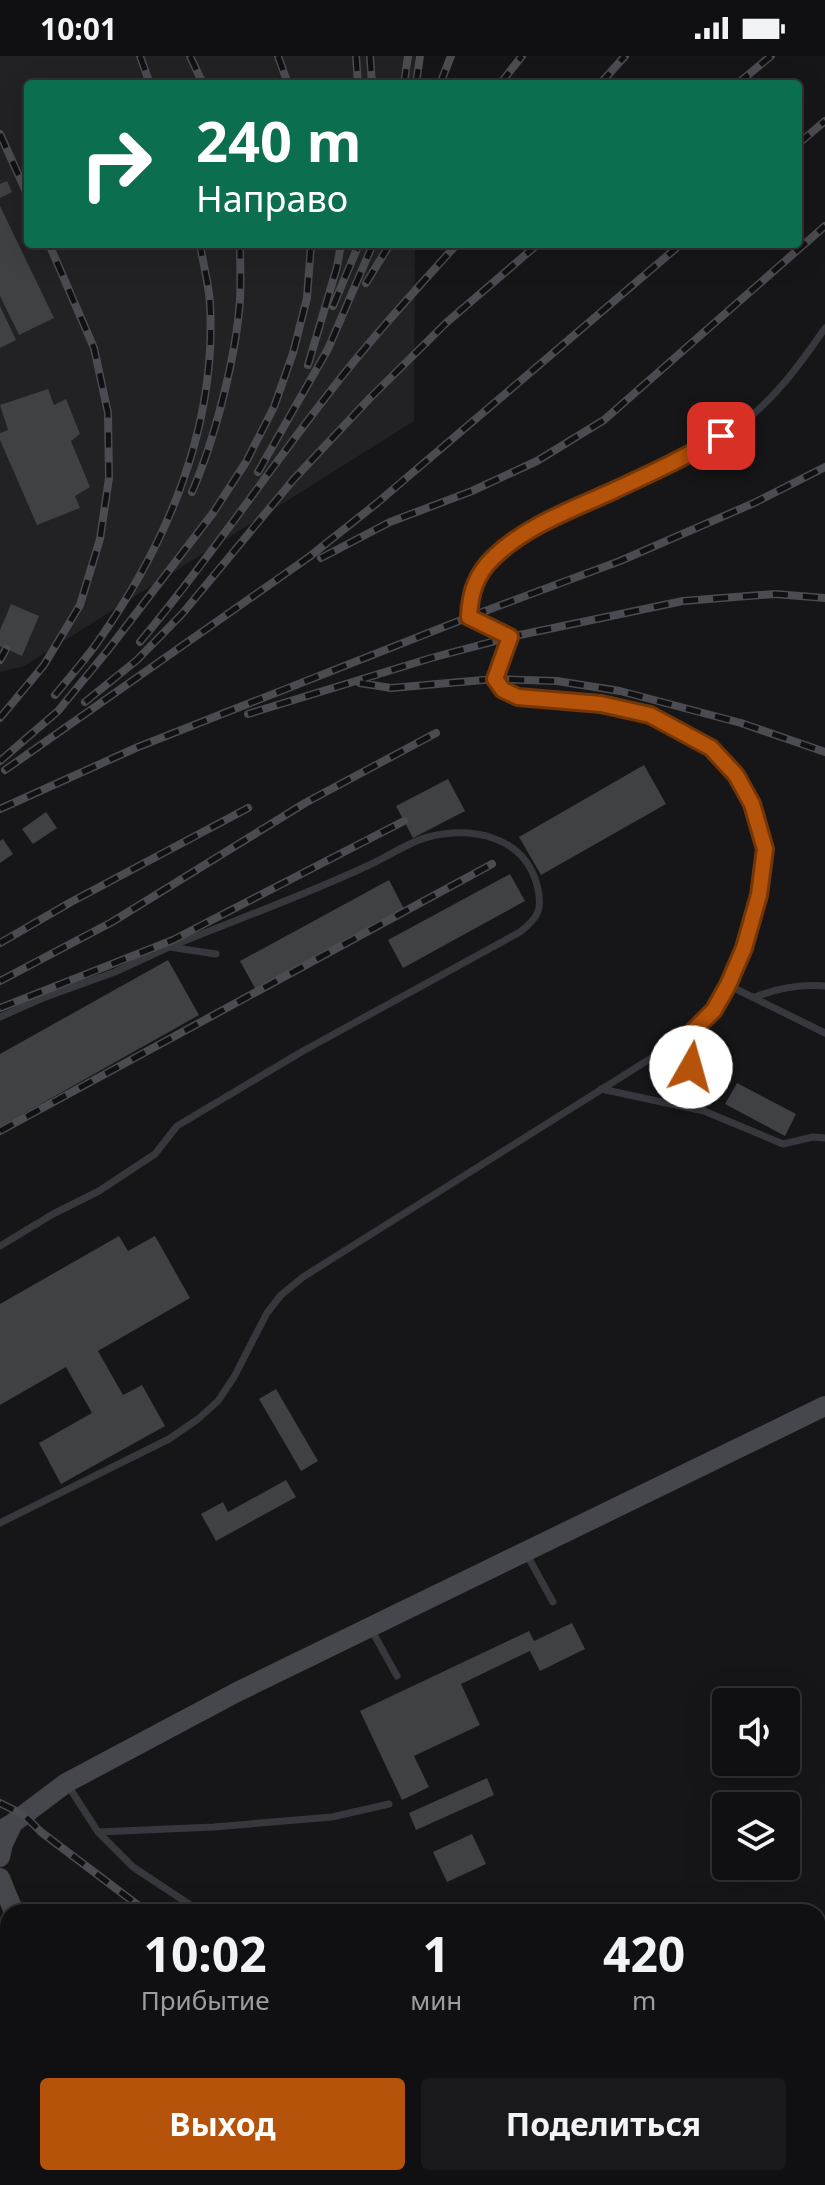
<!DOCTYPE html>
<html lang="ru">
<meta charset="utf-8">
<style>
:root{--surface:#101012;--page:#19191b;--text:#f1f3f6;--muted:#9c9d9f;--line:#303032;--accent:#b45309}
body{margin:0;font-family:"Noto Sans",sans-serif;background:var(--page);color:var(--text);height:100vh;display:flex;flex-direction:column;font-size:30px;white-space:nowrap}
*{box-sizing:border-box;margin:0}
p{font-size:26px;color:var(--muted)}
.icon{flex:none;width:44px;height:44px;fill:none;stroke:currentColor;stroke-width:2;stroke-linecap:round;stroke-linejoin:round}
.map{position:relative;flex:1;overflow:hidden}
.details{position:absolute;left:0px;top:1848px;width:826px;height:282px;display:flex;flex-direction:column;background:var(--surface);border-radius:24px 24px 0 0;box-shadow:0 8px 32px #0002,0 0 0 2px var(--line)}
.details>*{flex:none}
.banner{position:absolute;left:24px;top:24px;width:778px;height:168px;border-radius:8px;box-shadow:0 8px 32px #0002,0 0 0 2px var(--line);background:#0b6e4f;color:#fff;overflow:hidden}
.tools{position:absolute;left:712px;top:1632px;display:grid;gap:16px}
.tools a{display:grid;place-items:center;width:88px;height:88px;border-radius:8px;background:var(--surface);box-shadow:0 8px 32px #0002,0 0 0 2px var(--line);font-size:40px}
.pin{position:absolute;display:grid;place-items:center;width:68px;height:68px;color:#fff;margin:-34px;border-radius:16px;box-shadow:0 4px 12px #0006}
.me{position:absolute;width:88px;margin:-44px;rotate:7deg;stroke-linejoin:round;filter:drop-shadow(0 0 6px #0008)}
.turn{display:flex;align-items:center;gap:28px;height:168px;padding:0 40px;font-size:36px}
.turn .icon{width:104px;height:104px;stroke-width:2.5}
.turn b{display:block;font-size:56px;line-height:68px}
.eta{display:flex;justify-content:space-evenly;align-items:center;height:136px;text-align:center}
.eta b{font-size:48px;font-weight:700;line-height:56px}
.primary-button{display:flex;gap:16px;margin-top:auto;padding:16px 40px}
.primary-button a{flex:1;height:92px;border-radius:8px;background:var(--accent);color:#fff;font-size:32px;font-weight:700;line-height:92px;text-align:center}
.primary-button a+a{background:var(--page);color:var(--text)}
.status{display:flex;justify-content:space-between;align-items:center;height:56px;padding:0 40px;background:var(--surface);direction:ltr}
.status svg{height:22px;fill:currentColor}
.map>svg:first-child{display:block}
</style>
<div class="status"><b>10:01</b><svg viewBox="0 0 49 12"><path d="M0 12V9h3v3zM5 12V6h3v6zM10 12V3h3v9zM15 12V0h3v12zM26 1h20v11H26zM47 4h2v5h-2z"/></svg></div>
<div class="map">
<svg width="825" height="2129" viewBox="0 0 825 2129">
<rect width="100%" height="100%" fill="#161618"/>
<path fill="#222225" d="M0,0H415V28H28V188H415L414,365L24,610L0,616Z"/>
<path fill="#404145" d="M7,125L12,136L0,142V128Z
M0,150L54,262L19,279L0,240Z
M0,250L16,284L0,292Z
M48,333L54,349L66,343L80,378L71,385L90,431L75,440L80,452L37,469L0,384V377L8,374L0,349Z
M11,548L39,560L22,600L0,590V574Z
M644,709L666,748L541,819L519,781Z
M448,723L465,755L413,782L396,750Z
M46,756L57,772L33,788L22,773Z
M3,783L13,798L0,807V785Z
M510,818L525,845L403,912L388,884Z
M389,824L404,853L256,934L240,905Z
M168,904L199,959L0,1071V998Z
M737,1027L796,1058L785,1080L725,1048Z
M119,1180L128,1195L155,1180L190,1242L98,1295L123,1339L142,1329L165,1370L61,1428L39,1387L92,1357L66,1311L0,1349V1248Z
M276,1333L318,1405L301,1415L259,1343Z
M286,1424L296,1441L216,1485L201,1458L223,1446L228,1456Z
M572,1567L585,1593L540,1615L530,1595L461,1628L480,1669L414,1700L429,1731L402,1744L360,1655L529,1575L534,1585Z
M487,1722L494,1739L416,1774L409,1757Z
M472,1778L486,1808L447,1826L433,1796Z
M138,2122H146L160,2129H135Z"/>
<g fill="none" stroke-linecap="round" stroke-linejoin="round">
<path stroke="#37383d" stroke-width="7" d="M728,929L825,977
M755,941C778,932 800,928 825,930
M0,961L43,942L115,916L169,891L216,898
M693,975L691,1011L704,1055
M601,1033L704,1055L783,1088L813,1081L825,1082
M0,1190L53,1158L99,1135L155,1098L177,1070L303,995L520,876C539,861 543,853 537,829C524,780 472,770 428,781C408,786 386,802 367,810C303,840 235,864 169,891
M0,1467L169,1383L198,1363L218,1345L234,1321L267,1257L281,1239L303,1221L661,996L693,975L714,954L728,929L744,892L759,839L765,793L752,748L736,719L711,692L650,659L601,648L518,641L503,634L495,623L510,581L469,561C470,537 476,518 494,501C519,476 552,463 583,449C615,434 646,419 677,404C698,393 721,382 741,368C775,343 801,307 825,272
M527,1499L553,1546
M371,1573L397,1620
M67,1728L98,1776L133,1811L201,1856
M98,1776L214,1771L332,1761L389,1748
M818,2071L825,2068
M565,2122L569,2129
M414,2129L416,2122"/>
<path stroke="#45474d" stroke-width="20" d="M0,1775L13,1767L66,1727L237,1636L825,1350
M0,1801L3,1788L13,1767
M0,1822L14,1856
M74,2122L75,2129"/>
<g stroke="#4a4c52" stroke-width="8">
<path id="rail" d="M140,0L150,28
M190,0L203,28
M278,0L288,28
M356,0L358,28
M370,0L372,28
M404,28L408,0
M416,28L420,0
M440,28L451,0
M500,28L522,0
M600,28L625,0
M737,28L771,0
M0,78L28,140
M798,88L825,65
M366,227L390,188
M333,250L359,188
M308,309L337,211L341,188
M258,416L328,293L373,188
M192,436C215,383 236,301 240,244C241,225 240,206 240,188
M321,502L390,466L472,435L537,405L604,364L825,170
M140,586C207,506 265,419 329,337C369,285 413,237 457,188
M0,604L6,593
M360,627L391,632L495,623L557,625L620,635L741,667L825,696
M55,639C69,622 84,605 97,587C167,488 217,371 210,248C209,228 203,208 200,188
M85,646L137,604L182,558L293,424L370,342L446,267L538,188
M248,658L431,602L510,581L683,545L775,538L825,542
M0,662L44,609L80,549L100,483L109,422L108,357L94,292L49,188
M0,705L58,655L108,594L213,457L246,406L274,351L293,297L307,242L311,188
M5,714L309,501L377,447L681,188
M0,753L138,691L469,561L620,505L754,447L825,411
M0,887L71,846L248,752
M0,925L112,866L305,747L436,677
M0,952L173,884L404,765
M0,1075L492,808
M0,1747L24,1759L41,1776L147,1856
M381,2122L385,2129"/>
</g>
<use href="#rail" stroke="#111113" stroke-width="5" stroke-dasharray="15" stroke-linecap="butt"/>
</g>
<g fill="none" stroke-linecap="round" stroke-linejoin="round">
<g stroke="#753606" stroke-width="20">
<path id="route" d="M691,1011L693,975L714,954L728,929L744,892L759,839L765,793L752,748L736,719L711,692L650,659L601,648L518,641L503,634L495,623L510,581L469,561C470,537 476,518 494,501C525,471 568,455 606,438C645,420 685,402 721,380"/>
</g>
<use href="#route" stroke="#b45309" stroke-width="14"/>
</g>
</svg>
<div class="tools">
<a><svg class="icon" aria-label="sound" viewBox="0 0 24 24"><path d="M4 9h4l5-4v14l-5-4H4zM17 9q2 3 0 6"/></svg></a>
<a><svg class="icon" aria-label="layers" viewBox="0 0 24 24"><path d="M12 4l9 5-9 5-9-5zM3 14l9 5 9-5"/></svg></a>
</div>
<div class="pin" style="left:721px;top:380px;background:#d93025"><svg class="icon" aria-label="arrive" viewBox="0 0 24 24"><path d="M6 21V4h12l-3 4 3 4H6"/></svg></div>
<svg class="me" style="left:691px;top:1011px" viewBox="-20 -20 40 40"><circle r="19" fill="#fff"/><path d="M0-13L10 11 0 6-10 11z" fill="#b45309"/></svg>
<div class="banner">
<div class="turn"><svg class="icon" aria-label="right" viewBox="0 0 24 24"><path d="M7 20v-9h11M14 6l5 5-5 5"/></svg><div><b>240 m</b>Направо</div></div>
</div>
<section class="details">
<div class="eta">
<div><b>10:02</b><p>Прибытие</p></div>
<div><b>1</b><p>мин</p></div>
<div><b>420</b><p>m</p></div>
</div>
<div class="primary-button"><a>Выход</a><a>Поделиться</a></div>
</section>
</div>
